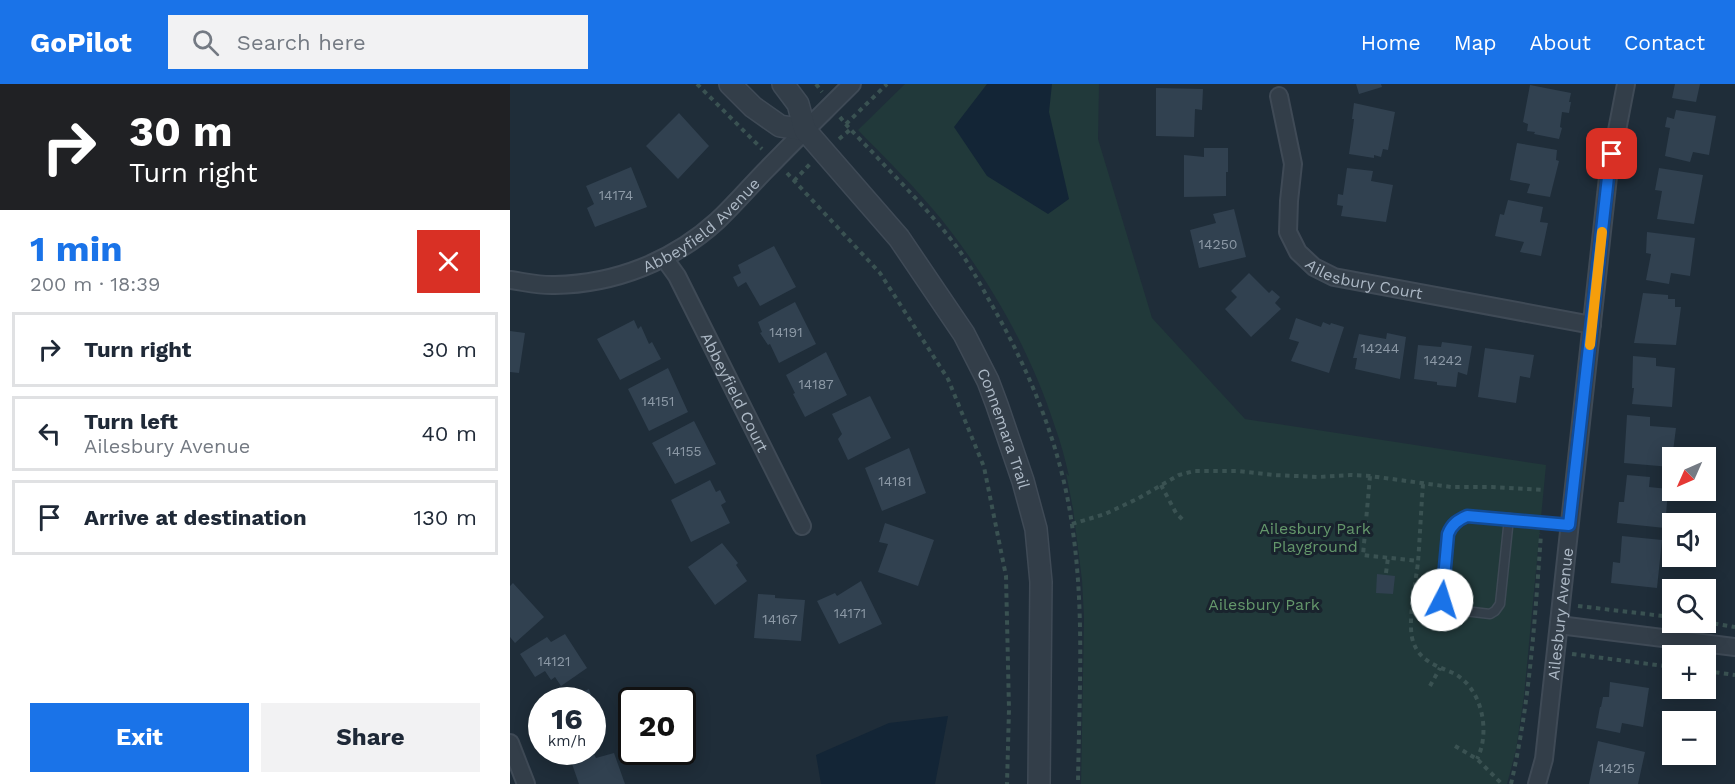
<!DOCTYPE html>
<meta charset="utf-8">
<style>
:root{--surface:#fff;--page:#f2f2f3;--text:#1f2937;--muted:#747a83;--line:#e0e1e3;--accent:#1a73e8}
body{margin:0;font-family:"Work Sans",sans-serif;background:var(--page);color:var(--text);height:100vh;display:flex;flex-direction:column;font-size:22px;white-space:nowrap}
*{box-sizing:border-box;margin:0}
p{font-size:20px;color:var(--muted)}
.icon{flex:none;width:33px;height:33px;fill:none;stroke:currentColor;stroke-width:2;stroke-linecap:round;stroke-linejoin:round}
.map{position:relative;flex:1;overflow:hidden}
.drawer{display:flex;flex-direction:column;background:var(--surface);width:510px}
.drawer>*{flex:none}
.top-card{background:#202124;color:#fff;overflow:hidden}
.needle{width:39px;rotate:225deg}
.fabs{position:absolute;left:1152px;top:363px;display:grid;gap:12px}
.fabs a{display:grid;place-items:center;width:54px;height:54px;border-radius:0px;background:var(--surface);box-shadow:0 3px 15px #0003;font-size:30px}
.speed{position:absolute;left:18px;top:603px;display:flex;gap:12px;font-size:30px;font-weight:700;text-align:center}
.speed>*{display:grid;place-content:center;width:78px;height:78px;border-radius:50%;background:var(--surface);box-shadow:0 3px 15px #0003;line-height:1}
.speed small{font-size:15px;font-weight:400}
.speed .limit{border:3px solid #111;border-radius:9px;background:#fff;color:#111}
.pin{position:absolute;display:grid;place-items:center;width:51px;height:51px;color:#fff;margin:-26px;border-radius:12px;box-shadow:0 3px 9px #0006}
.me{position:absolute;width:66px;margin:-33px;rotate:5deg;stroke-linejoin:round;filter:drop-shadow(0 0 4px #0008)}
.turn{display:flex;align-items:center;gap:21px;height:126px;padding:0 30px;font-size:27px}
.turn .icon{width:78px;height:78px;stroke-width:2.5}
.turn b{display:block;font-size:42px;line-height:51px}
.round{display:grid;place-items:center;flex:none;width:63px;height:63px;border-radius:0px;background:var(--page)}
.head{display:flex;align-items:center;justify-content:space-between;height:102px;padding:0 30px}
h1{font-size:36px;font-weight:700;line-height:45px;color:var(--accent)}
.cta{display:flex;gap:12px;margin-top:auto;padding:12px 30px}
.cta a{flex:1;height:69px;border-radius:0px;background:var(--accent);color:#fff;font-size:24px;font-weight:700;line-height:69px;text-align:center}
.cta a+a{background:var(--page);color:var(--text)}
ul{padding:0;list-style:none}
li{display:flex;align-items:center;gap:18px;height:75px;margin:0 12px 9px;padding:0 18px;border:3px solid var(--line);border-radius:0px}
li div{flex:1}
li b{display:block;font-size:22px}
li em{font-style:normal}
header{display:flex;align-items:center;gap:36px;box-sizing:border-box;height:84px;padding:0 30px;background:var(--accent);color:#fff}
header strong{font-size:28px}
nav{display:flex;gap:33px;margin-inline-start:auto;font-size:21px}
.search{width:420px;height:54px;background:var(--page);display:flex;align-items:center;gap:15px;box-sizing:border-box;padding:0 21px;border-radius:0px;color:var(--muted);font-size:22px}
main{display:flex;flex:1;min-height:0}
.map>svg:first-child{display:block}
</style>
<header>
<strong>GoPilot</strong>
<div class="search"><svg class="icon" aria-label="search" viewBox="0 0 24 24"><circle cx="10" cy="10" r="6"/><path d="M15 15l6 6"/></svg>Search here</div>
<nav><a>Home</a><a>Map</a><a>About</a><a>Contact</a></nav>
</header>
<main>
<section class="drawer">
<div class="top-card">
<div class="turn"><svg class="icon" aria-label="right" viewBox="0 0 24 24"><path d="M7 20v-9h11M14 6l5 5-5 5"/></svg><div><b>30 m</b>Turn right</div></div>
</div>
<div class="head"><div><h1>1 min</h1><p>200 m · 18:39</p></div><a class="round" style="background:#d93025;color:#fff"><svg class="icon" aria-label="close" viewBox="0 0 24 24"><path d="M6 6l12 12M18 6L6 18"/></svg></a></div>
<ul>
<li><svg class="icon" aria-label="right" viewBox="0 0 24 24"><path d="M7 20v-9h11M14 6l5 5-5 5"/></svg><div><b>Turn right</b></div><em>30 m</em></li>
<li><svg class="icon" aria-label="left" viewBox="0 0 24 24"><path d="M17 20v-9H6M10 6l-5 5 5 5"/></svg><div><b>Turn left</b><p>Ailesbury Avenue</p></div><em>40 m</em></li>
<li><svg class="icon" aria-label="arrive" viewBox="0 0 24 24"><path d="M6 21V4h12l-3 4 3 4H6"/></svg><div><b>Arrive at destination</b></div><em>130 m</em></li>
</ul>
<div class="cta"><a>Exit</a><a>Share</a></div>
</section>
<div class="map">
<svg width="1225" height="700" viewBox="0 0 1225 700">
<rect width="100%" height="100%" fill="#1f2d39"/>
<path fill="#21393a" d="M395,0H589L588,55L642,234L735,335L1036,381L1014,612L1006,666L997,700H571L574,534L572,496L563,425L556,389L559,392C555,375 551,359 545,343C521,268 481,198 432,136C406,104 376,75 348,46Z"/>
<path fill="#132536" d="M477,0H542L539,28L559,115L538,130L477,92L444,43Z
M438,632L425,700H311L306,671L379,639Z"/>
<path fill="#314150" d="M846,0H871L872,3L849,10Z
M1165,0H1190L1186,18L1162,14Z
M1020,1L1061,9L1059,18H1061L1059,29L1052,28L1050,43L1052,44L1049,55L1024,50L1025,48L1017,47L1018,40L1013,38Z
M646,4L693,5L692,26L685,25L684,53L646,52Z
M844,19L885,28L878,66L873,65L871,73L864,71V74L839,70L843,43L844,35H842Z
M1166,26L1206,32L1199,71L1183,68L1180,78L1155,72L1160,44L1155,43L1157,33L1164,35Z
M169,29L199,62L168,95L136,62Z
M1007,59L1047,66L1046,76L1049,77L1040,113L1017,109L1020,100L1000,96Z
M694,64H718V88H716V112L674,113V71L694,73Z
M121,83L137,123L85,143L77,124L84,120L76,102Z
M837,84L863,87L861,97L883,101L876,138L831,132L833,122L827,121L828,110L833,111Z
M1149,84L1193,91L1184,140L1147,135L1152,107L1145,106Z
M998,116L1033,123L1030,138L1038,139L1031,172L1010,168L1014,158L985,152L990,130L994,131Z
M724,125L736,173L689,184L680,146L706,139L703,130Z
M1137,148L1185,154L1180,192L1161,189L1159,200L1136,196L1141,170L1136,169Z
M264,162L286,203L250,222L236,198L228,203L223,193L231,189L228,181Z
M739,189L759,209L762,206L770,213L765,219L771,225L741,253L715,225L727,213L721,207Z
M1133,209L1158,211V215H1165V223H1171L1166,261L1124,259Z
M285,218L306,260L269,279L260,260L258,261L250,249L252,248L248,238Z
M786,234L811,243L813,238L820,241L821,239L834,243L819,289L781,277L789,258L779,255Z
M124,236L128,245L131,242L139,260L142,258L151,275L110,296L87,255Z
M0,247L15,249L9,289L0,288Z
M877,249L896,253L890,295L845,285L847,274H843L849,250L876,255Z
M932,258L962,262L957,291L948,288L946,303L927,301V298L904,295L908,261L931,263Z
M975,264L1024,271L1020,294L1010,292L1006,319L968,313Z
M316,268L337,311L295,333L283,310L285,309L276,291Z
M1123,272L1146,274V282L1165,284L1162,323L1122,320L1124,304H1122Z
M158,284L178,328L139,347L118,305Z
M360,312L381,354L338,376L328,355L332,350L322,330Z
M1117,331L1140,333V342L1166,344L1161,383L1114,379Z
M184,337L206,380L165,400L142,359Z
M399,364L416,409L372,427L355,384Z
M1117,391L1140,393L1139,403L1158,405L1155,444L1107,439L1109,418H1114Z
M200,396L206,408L210,406L216,418L211,421L220,439L181,458L161,416Z
M375,439L424,456L408,502L368,488L378,460L369,458Z
M1112,452L1152,456L1147,504L1101,499L1103,478L1110,479Z
M212,459L228,479L226,481L237,497L205,521L178,483Z
M867,490L885,492L883,510L866,509Z
M351,497L372,540L329,560L307,517L325,509L327,512Z
M3,499L34,533L5,559L0,553V502Z
M248,510L265,511V514L295,516L291,557L244,554Z
M55,550L77,584L51,602L45,593L41,596L35,587L25,593L10,570L37,553L41,558Z
M1100,598L1139,604L1133,643L1112,639L1110,649L1086,644L1090,623H1091L1093,613H1099Z
M79,605L83,617L53,616Z
M89,617L94,632L90,634L93,642L82,645V619Z
M1088,657L1135,668L1128,700H1079Z
M83,668L86,674L104,669L115,700H69L61,677Z"/>
<g fill="none" stroke-linecap="round" stroke-linejoin="round">
<g stroke="#3f4a56" stroke-width="11">
<path id="service" d="M999,434L990,520L985,527L980,530L938,525L932,516L938,450L941,443L948,436L957,432L999,434L1059,441"/>
</g>
<g stroke="#3f4a56" stroke-width="20">
<g id="minor">
<path id="s1" d="M769,12L783,80L779,117L778,148L788,168L804,183L824,193L1082,241"/>
<path id="s2" d="M154,174L167,192L292,442"/>
<path id="s3" d="M0,196C15,198 31,202 45,201C105,200 163,177 207,137C225,120 241,101 258,84C286,55 314,28 342,0"/>
<path d="M1049,541L1225,563"/>
<path d="M0,659L16,700"/>
<path id="s4" d="M1027,700L1034,675L1098,93L1116,0"/>
</g>
</g>
<g stroke="#3f4a56" stroke-width="24">
<g id="tertiary">
<path d="M220,0L243,23L270,42L295,46"/>
<path id="s5" d="M273,0L288,20L295,46L389,154L454,250L478,297L487,321L513,397L526,445L531,498L529,700"/>
</g>
</g>
<path stroke="#3a5252" stroke-width="4" stroke-dasharray="4.5 4.5" stroke-linecap="butt" d="M187,0L252,65
M306,0L312,8
M330,33C340,46 353,58 364,70C391,99 419,127 443,158C457,176 468,196 479,216C519,285 551,362 562,441C575,527 569,614 568,700
M336,40L377,0
M329,55L341,45
M277,89L370,189L438,295L474,383L496,492L499,625L497,700
M284,97L300,80
M860,392L853,471L908,477
M913,400C911,426 910,452 908,478C906,498 896,543 904,560C911,578 928,582 943,589C972,603 981,648 967,675
M651,401L666,429L673,436
M562,440L595,430L627,415L669,391L684,387H729L763,391L809,393L840,391L860,392L941,403H982L1035,406
M876,489L878,474
M1068,522L1162,533
M1195,538L1225,543
M1062,570L1162,583
M1196,587L1225,591
M920,602L930,584
M945,662L967,675L992,700
M1001,700C1020,618 1025,534 1031,450"/>
<use href="#service" stroke="#333e49" stroke-width="8"/>
<use href="#minor" stroke="#333e49" stroke-width="16"/>
<use href="#tertiary" stroke="#333e49" stroke-width="21"/>
</g>
<g fill="none" stroke-linecap="round" stroke-linejoin="round">
<g stroke="#114b97" stroke-width="15">
<path id="route" d="M932,516L938,450C942,440 948,436 957,432L1059,441L1098,93L1102,70"/>
</g>
<use href="#route" stroke="#1a73e8" stroke-width="10"/>
<path stroke="#f59e0b" stroke-width="10" d="M1080,261L1092,148"/>
</g>
<g text-anchor="middle" stroke-width="6" stroke-linejoin="round" paint-order="stroke">
<g font-size="14" fill="#8c99a6">
<text x="106" y="116">14174</text>
<text x="708" y="165">14250</text>
<text x="276" y="253">14191</text>
<text x="870" y="269">14244</text>
<text x="933" y="281">14242</text>
<text x="306" y="305">14187</text>
<text x="148" y="322">14151</text>
<text x="174" y="372">14155</text>
<text x="385" y="402">14181</text>
<text x="340" y="534">14171</text>
<text x="270" y="540">14167</text>
<text x="44" y="582">14121</text>
<text x="1107" y="689">14215</text>
</g>
<g font-size="16" fill="#adb9c6" stroke="#19232d">
<text dy="6" stroke="none"><textPath href="#s3" startOffset="208">Abbeyfield Avenue</textPath></text>
<text dy="6" stroke="none"><textPath href="#s1" startOffset="234">Ailesbury Court</textPath></text>
<text dy="6" stroke="none"><textPath href="#s2" startOffset="152">Abbeyfield Court</textPath></text>
<text dy="6" stroke="none"><textPath href="#s5" startOffset="414">Connemara Trail</textPath></text>
<text dy="6" stroke="none"><textPath href="#s4" startOffset="172">Ailesbury Avenue</textPath></text>
</g>
<g font-size="16" fill="#64976b" stroke="#19232d">
<text x="805" y="450">Ailesbury Park<tspan x="805" dy="18">Playground</tspan></text>
<text x="754" y="526">Ailesbury Park</text>
</g>
</g>
</svg>
<div class="fabs">
<a><svg class="needle" viewBox="-14 -14 28 28"><path d="M0-13l5 13h-10z" fill="#e53935"/><path d="M0 13l5-13h-10z" fill="#747a83"/></svg></a>
<a><svg class="icon" aria-label="sound" viewBox="0 0 24 24"><path d="M4 9h4l5-4v14l-5-4H4zM17 9q2 3 0 6"/></svg></a>
<a><svg class="icon" aria-label="search" viewBox="0 0 24 24"><circle cx="10" cy="10" r="6"/><path d="M15 15l6 6"/></svg></a>
<a>+</a>
<a>−</a>
</div>
<div class="speed"><div>16<small>km/h</small></div><div class="limit">20</div></div>
<div class="pin" style="left:1102px;top:70px;background:#d93025"><svg class="icon" aria-label="arrive" viewBox="0 0 24 24"><path d="M6 21V4h12l-3 4 3 4H6"/></svg></div>
<svg class="me" style="left:932px;top:516px" viewBox="-20 -20 40 40"><circle r="19" fill="#fff"/><path d="M0-13L10 11 0 6-10 11z" fill="#1a73e8"/></svg>
</div>
</main>
